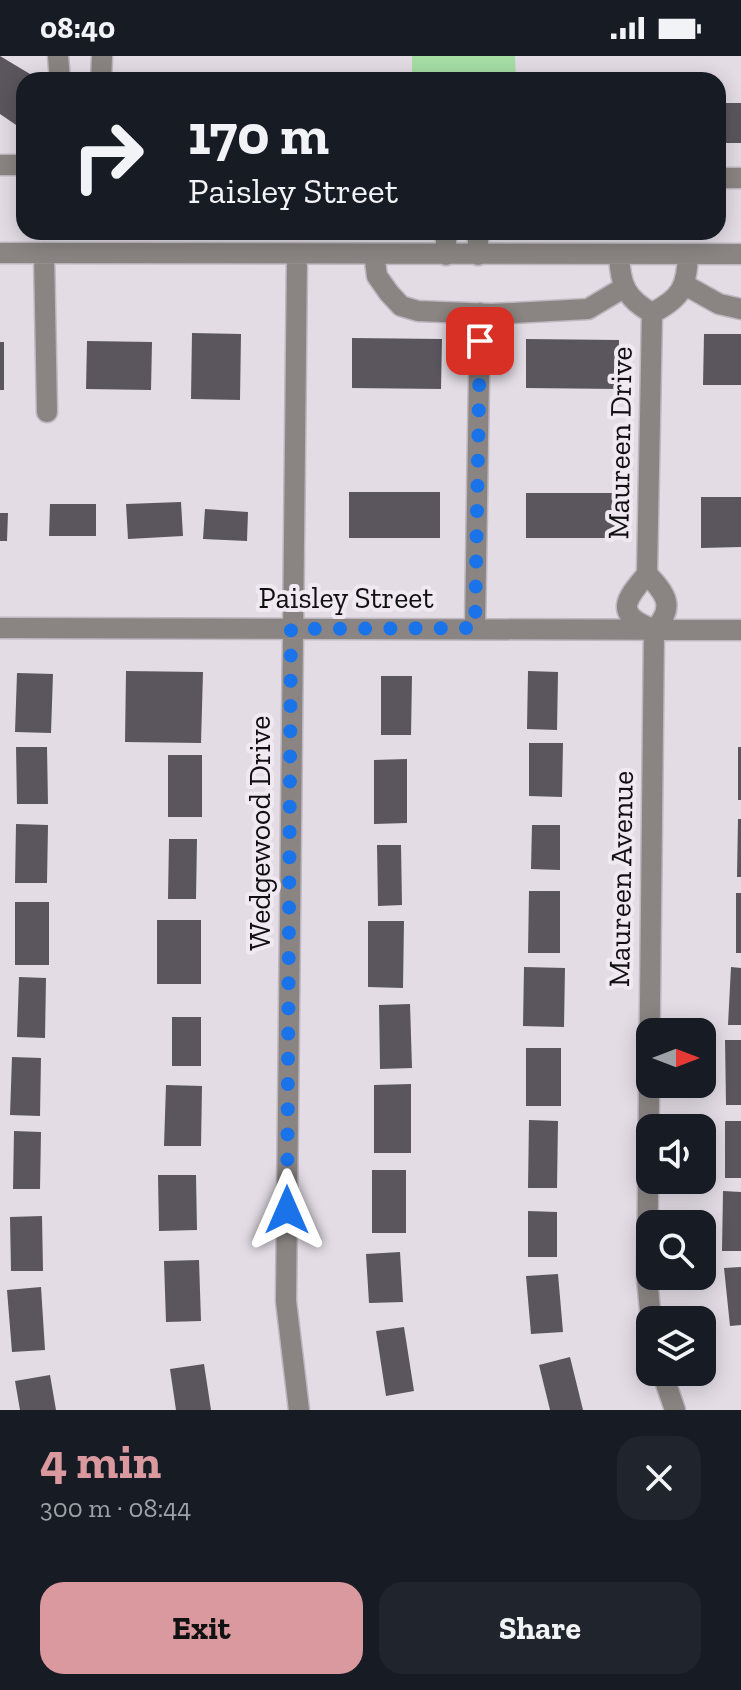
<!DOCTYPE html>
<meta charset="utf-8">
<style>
:root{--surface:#171b24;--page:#20242c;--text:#f1f3f6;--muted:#9ea1a6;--accent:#d9999e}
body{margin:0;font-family:"Zilla Slab",serif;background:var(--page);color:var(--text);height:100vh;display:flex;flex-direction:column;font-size:30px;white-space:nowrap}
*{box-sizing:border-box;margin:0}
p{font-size:26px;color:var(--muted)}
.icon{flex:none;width:44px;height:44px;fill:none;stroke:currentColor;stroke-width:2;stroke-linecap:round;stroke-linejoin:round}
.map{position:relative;height:1354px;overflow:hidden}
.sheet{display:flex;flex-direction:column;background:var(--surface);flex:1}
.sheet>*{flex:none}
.top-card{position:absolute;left:16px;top:16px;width:710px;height:168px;border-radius:24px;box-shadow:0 4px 20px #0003;background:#171b24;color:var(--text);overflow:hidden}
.needle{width:52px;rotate:90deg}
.fabs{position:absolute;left:636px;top:962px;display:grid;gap:16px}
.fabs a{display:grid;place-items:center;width:80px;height:80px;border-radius:16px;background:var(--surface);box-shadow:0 4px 20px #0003;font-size:40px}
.pin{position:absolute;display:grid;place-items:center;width:68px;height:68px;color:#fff;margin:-34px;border-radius:16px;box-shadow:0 4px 12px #0006}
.me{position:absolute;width:88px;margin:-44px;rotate:0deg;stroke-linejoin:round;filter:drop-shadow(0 0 6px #0008)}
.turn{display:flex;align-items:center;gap:28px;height:168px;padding:0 40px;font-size:36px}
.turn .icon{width:104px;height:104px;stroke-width:2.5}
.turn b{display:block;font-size:56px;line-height:68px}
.round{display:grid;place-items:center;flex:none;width:84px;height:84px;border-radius:24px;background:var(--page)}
.overview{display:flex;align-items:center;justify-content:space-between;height:136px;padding:0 40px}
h1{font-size:48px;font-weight:800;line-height:60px;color:var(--accent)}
.button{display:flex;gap:16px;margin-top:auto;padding:16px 40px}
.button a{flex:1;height:92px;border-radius:24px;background:var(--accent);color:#111;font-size:32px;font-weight:800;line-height:92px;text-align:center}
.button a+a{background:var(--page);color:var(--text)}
.status{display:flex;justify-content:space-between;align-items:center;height:56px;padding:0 40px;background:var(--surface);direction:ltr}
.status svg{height:22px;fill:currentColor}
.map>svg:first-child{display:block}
</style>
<div class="status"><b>08:40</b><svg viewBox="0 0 49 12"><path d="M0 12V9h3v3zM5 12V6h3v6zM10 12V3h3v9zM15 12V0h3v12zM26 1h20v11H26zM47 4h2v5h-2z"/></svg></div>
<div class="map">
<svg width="741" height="1354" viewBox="0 0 741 1354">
<rect width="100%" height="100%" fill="#e3dce5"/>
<path fill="#a6dea6" d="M412,0H515L516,24H412Z"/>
<path fill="#5b555d" d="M0,0L40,24H24V70L22,73L0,58Z
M718,47H741V87H718Z
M192,277L241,278L240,344L191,343Z
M704,278H741V329H703Z
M352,282L442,283L441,333L352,332Z
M526,283L619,284L618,333L526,332Z
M87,285L152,286L151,334L86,333Z
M0,286H4V334H0Z
M349,436H440V482H349Z
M526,437H616V482H526Z
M701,441H741V491L701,492Z
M181,446L183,480L128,483L126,448Z
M50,448H96V480H49Z
M205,453L248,456L247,485L203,483Z
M0,457H8L7,485H0Z
M126,615L203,616L201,687L125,686Z
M528,615L558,616L557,674L527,673Z
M17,617L53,618L51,677L15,676Z
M381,620H412L411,679H381Z
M529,687H563L562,741L529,740Z
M16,691H47L48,748H17Z
M738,691H741V744H738Z
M168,699H202V761H168Z
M407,703V767L374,768V704Z
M738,763H741V821H737Z
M16,768L48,769L47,827H15Z
M532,769H560V814L531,813Z
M169,783H197L196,843H168Z
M377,789H401L402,849L378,850Z
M529,835H560V897H528Z
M736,837H741V897H736Z
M15,846H49V909H15Z
M157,864H201V928H157Z
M368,865H404L403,932L368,931Z
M524,911L565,912L564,971L523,970Z
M731,911L741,912V969H728Z
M19,921L46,922L45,982L17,981Z
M410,948L412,1012L380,1013L379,949Z
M172,961H201V1010H172Z
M725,984H741V1049H726Z
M526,992H561V1050H526Z
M12,1001L41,1002L40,1060L10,1059Z
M411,1028V1097H374V1029Z
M166,1029L202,1030L201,1090H164Z
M529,1064L558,1065L557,1132H528Z
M725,1065H741V1122H725Z
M14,1075L41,1076L40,1133H13Z
M372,1114H406V1177H372Z
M158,1119H196L197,1174L159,1175Z
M723,1135L741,1136V1195H722Z
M528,1155L557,1156V1201H528Z
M42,1160L43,1215H11L10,1161Z
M400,1196L403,1246L369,1247L366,1198Z
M199,1204L201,1265L166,1266L164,1205Z
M741,1211V1269L730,1270L724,1212Z
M558,1218L563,1276L531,1278L526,1220Z
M41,1231L45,1294L12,1296L7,1234Z
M404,1271L414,1335L386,1340L376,1275Z
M570,1301L583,1354H550L539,1309Z
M204,1308L211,1354H176L170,1313Z
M50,1319L56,1354H20L15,1325Z"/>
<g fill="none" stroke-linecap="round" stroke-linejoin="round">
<g stroke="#bdb7bf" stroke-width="23">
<path id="minor" d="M58,0L60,24
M101,24L102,0
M0,109H24
M718,122H741
M446,176V199
M478,176V199
M0,197L741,198
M44,197L47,356
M374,198L377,220L389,237L401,250L418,255L492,258L588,253L625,231
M619,198C620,228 625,242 652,257L647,518C666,538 676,551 654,574
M297,199L286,1245L299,1354
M685,229L719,248L741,253
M652,257C682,242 687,230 688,198
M647,518C627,542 613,557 650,572
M0,572L741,574
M475,572L480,257
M651,1264L647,1223L654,574
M662,1316L675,1354"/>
</g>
<use href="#minor" stroke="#8a8583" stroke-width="20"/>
</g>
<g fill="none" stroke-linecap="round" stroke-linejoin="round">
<path stroke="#1a73e8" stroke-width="14" stroke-dasharray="0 25.2" d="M287,1154L291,573L475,572L480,285"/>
</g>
<g text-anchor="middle" stroke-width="8" stroke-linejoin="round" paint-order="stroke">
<g font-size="30" fill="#120f12" stroke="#f0e9f2">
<text transform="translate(620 387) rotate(-89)" y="10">Maureen Drive</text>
<text x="346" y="552">Paisley Street</text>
<text transform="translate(260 777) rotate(-90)" y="10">Wedgewood Drive</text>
<text transform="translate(621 823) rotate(-89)" y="10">Maureen Avenue</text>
</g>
</g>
</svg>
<div class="fabs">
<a><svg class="needle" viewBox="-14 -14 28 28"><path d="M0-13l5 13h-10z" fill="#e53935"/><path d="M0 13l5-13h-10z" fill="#9ea1a6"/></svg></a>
<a><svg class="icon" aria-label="sound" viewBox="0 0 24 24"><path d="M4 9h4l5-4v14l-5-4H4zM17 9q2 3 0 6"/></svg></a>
<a><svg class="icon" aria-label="search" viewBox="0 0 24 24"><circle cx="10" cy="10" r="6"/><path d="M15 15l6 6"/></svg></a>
<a><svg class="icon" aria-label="layers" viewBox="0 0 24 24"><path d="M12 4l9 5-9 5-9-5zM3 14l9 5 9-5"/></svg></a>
</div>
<div class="pin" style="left:480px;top:285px;background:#d93025"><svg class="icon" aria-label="arrive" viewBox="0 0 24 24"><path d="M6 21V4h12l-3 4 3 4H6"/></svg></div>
<svg class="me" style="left:287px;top:1154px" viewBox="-20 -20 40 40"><path d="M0-17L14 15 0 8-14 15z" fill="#1a73e8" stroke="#fff" stroke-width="4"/></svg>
<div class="top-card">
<div class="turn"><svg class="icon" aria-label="right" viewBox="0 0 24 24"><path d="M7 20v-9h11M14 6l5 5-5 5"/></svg><div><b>170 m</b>Paisley Street</div></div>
</div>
</div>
<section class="sheet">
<div class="overview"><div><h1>4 min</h1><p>300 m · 08:44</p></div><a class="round"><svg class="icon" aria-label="close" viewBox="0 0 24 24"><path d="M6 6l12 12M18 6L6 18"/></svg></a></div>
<div class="button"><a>Exit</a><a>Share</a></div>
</section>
